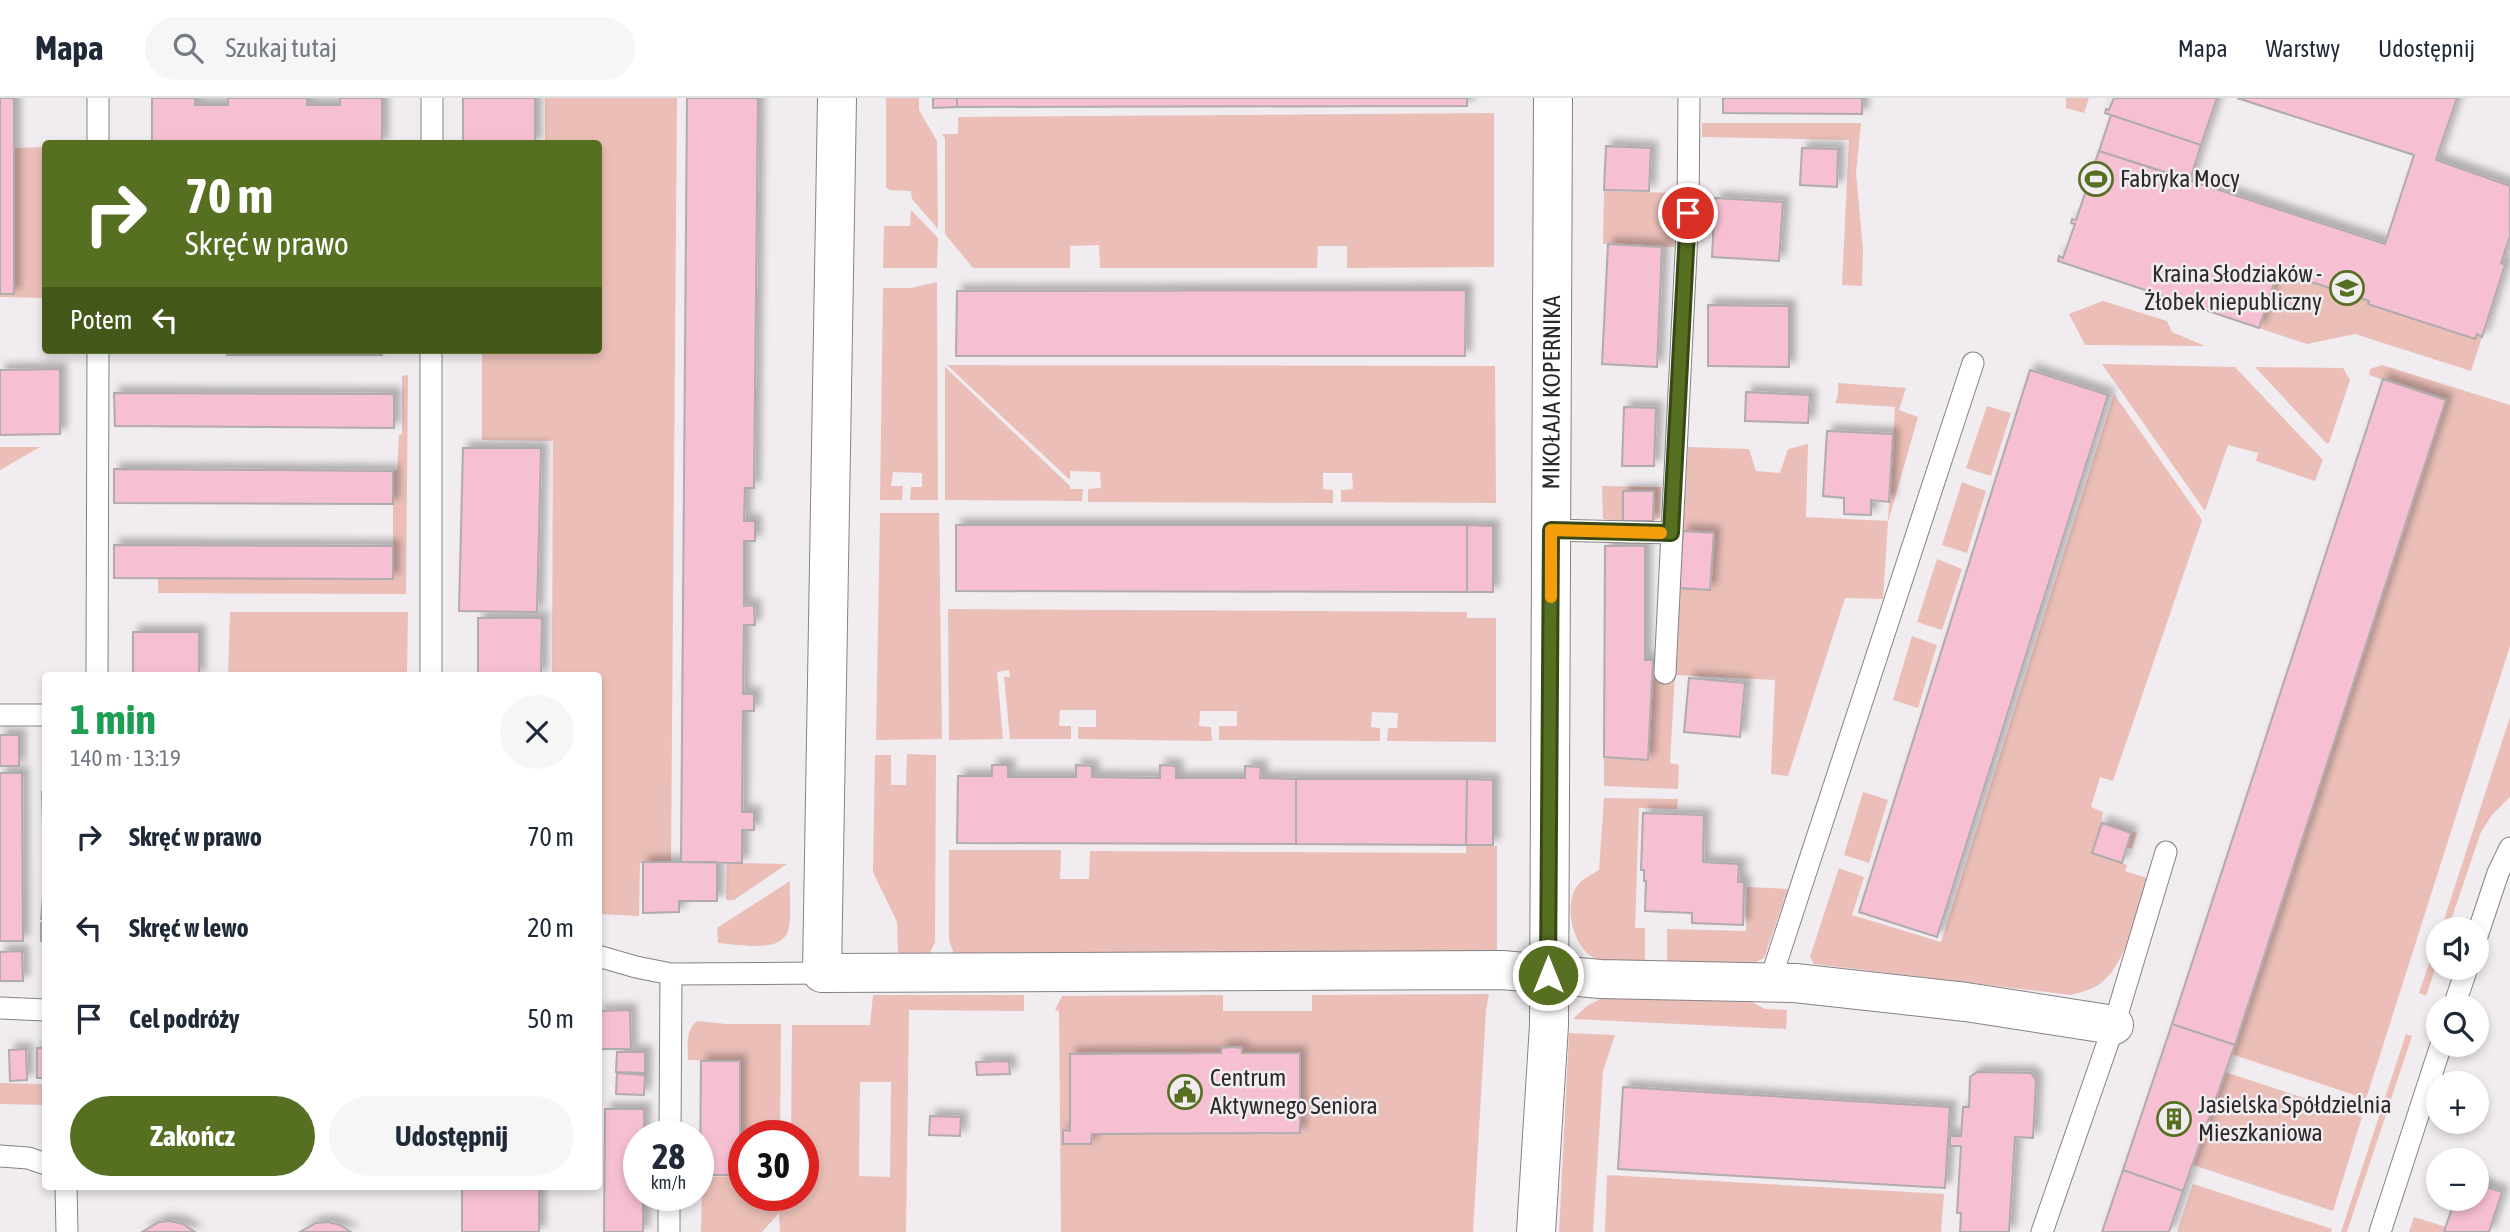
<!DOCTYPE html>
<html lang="pl">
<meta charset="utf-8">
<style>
:root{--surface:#fff;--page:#f6f6f7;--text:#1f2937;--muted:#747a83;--line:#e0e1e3;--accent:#566f21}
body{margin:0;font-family:"Asap Condensed",sans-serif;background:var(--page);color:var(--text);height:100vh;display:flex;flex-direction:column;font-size:26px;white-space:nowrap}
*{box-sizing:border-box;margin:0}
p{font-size:23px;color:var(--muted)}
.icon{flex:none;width:38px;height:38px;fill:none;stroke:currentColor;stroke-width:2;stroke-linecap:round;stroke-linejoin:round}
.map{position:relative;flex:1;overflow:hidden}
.sheet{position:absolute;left:42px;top:574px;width:560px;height:518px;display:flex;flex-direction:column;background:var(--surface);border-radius:7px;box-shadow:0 4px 10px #0003}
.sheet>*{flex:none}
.hud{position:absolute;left:42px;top:42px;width:560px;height:214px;border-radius:7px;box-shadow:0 4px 10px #0003;background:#566f21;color:#fff;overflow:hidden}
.controls{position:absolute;left:2426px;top:819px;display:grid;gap:14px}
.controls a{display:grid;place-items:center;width:63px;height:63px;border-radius:50%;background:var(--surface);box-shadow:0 4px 10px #0003;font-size:35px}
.speed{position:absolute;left:623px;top:1022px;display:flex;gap:14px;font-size:35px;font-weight:700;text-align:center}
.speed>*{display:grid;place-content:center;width:91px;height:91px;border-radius:50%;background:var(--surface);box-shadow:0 4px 10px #0003;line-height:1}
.speed small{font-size:18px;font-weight:400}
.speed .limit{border:10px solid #d22;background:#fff;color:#111}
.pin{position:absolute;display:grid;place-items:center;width:60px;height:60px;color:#fff;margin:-30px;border:4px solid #fff;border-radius:50%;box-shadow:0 2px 7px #0007}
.me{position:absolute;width:77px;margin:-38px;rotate:0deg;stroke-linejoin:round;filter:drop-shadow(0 0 5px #0008)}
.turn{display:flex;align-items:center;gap:24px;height:147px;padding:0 28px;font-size:32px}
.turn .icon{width:91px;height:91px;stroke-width:2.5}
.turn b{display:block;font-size:49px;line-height:60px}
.then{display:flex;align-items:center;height:66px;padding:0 28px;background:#0003;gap:14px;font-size:26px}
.round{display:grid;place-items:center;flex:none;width:74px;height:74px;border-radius:37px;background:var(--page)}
.summary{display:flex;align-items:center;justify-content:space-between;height:119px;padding:0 28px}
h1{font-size:42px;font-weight:700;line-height:52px;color:#1e9e55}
.primary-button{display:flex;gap:14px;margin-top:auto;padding:14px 28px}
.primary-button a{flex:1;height:80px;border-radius:42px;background:var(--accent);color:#fff;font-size:28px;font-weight:700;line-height:80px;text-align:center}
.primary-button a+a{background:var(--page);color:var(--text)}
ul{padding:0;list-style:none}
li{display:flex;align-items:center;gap:21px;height:91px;padding:0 28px}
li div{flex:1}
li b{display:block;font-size:26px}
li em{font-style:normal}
header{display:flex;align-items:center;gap:42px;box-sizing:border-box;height:98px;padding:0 35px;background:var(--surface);border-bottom:2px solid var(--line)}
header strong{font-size:33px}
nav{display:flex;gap:38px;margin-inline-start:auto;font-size:24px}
.search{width:490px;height:63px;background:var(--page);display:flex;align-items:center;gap:18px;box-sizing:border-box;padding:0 24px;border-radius:38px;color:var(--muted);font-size:26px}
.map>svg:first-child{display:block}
</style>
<header>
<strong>Mapa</strong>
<div class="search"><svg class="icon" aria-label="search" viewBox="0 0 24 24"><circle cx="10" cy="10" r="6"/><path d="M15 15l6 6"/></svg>Szukaj tutaj</div>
<nav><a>Mapa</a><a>Warstwy</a><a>Udostępnij</a></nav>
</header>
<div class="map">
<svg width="2510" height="1134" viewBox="0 0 2510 1134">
<defs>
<filter id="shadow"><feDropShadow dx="6" dy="-6" stdDeviation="3.5" flood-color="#0004"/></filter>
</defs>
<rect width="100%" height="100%" fill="#f0ecf0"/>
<path fill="#ebbfb8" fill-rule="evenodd" d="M545,0H677L671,764L640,765L639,818L599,816L598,578L552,577L553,343L482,342V252H598V46L545,45Z
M886,0H919V12L937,43L938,131L912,101L911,93L890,92L886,89Z
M2066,0H2089L2084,15L2066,10Z
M1494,15V169L1347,170V148H1318L1317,170H1100L1099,147L1070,148V170H973L945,136V40L942,36H958V19Z
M1702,25H1861L1856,75L1863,151L1862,188L1842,187L1849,42L1702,39Z
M45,49V200L0,199V196L14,195V50Z
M1604,93L1676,95L1674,149L1603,146Z
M911,112L938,140L937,170H883L884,128H910Z
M2278,173L2482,239L2471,273L2355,236L2307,246L2259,230Z
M937,184L938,402H910L911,389H922V375L893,374L891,388H903L902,402H880L883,190H911Z
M2103,203L2167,223L2172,234L2205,248L2085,247L2069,216Z
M2102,266L2235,269L2323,362L2315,383L2256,363L2258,355L2228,347L2205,413Z
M947,267L1495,268L1496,405L1341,404V392L1353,391L1352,375H1323V391L1333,392V405L1088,404V391L1101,390L1100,374L1070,373V382Z
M2382,267L2510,307V548L2366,1001L2231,956L2446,302L2369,277L2370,271Z
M945,269L1070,388V391H1083L1082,403L945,402Z
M2255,269L2343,270L2350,282L2329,345H2326Z
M408,277L406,496L158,495V480L393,481V373L397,372L399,337L402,336V278Z
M1838,285L1906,290L1899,312L1918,319L1888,424L1883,501L1845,500L1788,678L1771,676L1775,582L1675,577L1670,665L1679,667L1678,691L1604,688V659L1648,662L1652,576L1674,577L1679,490L1710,492L1714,435L1683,433L1688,349L1749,351L1756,373L1780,375L1788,351L1808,346L1806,419L1888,423L1895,309L1835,305L1838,297Z
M2114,296L2202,422L2113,683L2100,679L2091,709L2103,714L2101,723L2137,735L2132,751L2127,749L2131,735L2102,726L2122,765L2127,767L2125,773L2147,780C2137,810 2127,866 2101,885C2092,892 2081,894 2071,897L1814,866L1810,859L1839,770L1864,779L1852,817L1941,844Z
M1987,308L2011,315L1991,378L1966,370Z
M0,349H40L0,372Z
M1962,384L1986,393L1967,455L1942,447Z
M1602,388L1661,389L1660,420L1653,423L1654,393H1624L1623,423L1603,421Z
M880,415H939L942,641L876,642Z
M1937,461L1962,471L1942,532L1917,524Z
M948,511L1467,514V520H1496V644L1387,643L1388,630H1397L1398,615L1372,614L1371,629L1380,630V643L1219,642V628H1237V613H1200L1199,628L1211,629L1212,643L1078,641V629H1096V612H1060L1059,628H1071V641H1010L1004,579H1010L1009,572L997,574L1003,641L949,642Z
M230,514H408L407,577H228Z
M1912,538L1937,547L1918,610L1893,602Z
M2510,619V699L2492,717L2481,734L2448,831H2441Z
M907,656L936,657L935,844L929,857L898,855L897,824L873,774L875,657H891V687H906Z
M1863,694L1888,702L1869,765L1844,757Z
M1604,700L1678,701L1677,711L1639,710L1635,830H1645V864C1629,864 1610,868 1596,861C1573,851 1563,808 1577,788C1583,780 1591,777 1599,772Z
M1466,747L1497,748V856L955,858L949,843V752H1061L1060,781H1089L1090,753L1466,755Z
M727,765L787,766L734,802H726Z
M790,783C789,798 792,818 788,833C781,856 736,846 718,845L717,830Z
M1747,789L1788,791L1764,860L1752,866H1667V831L1746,833Z
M2438,840V863L2426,898L2419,895Z
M1489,896L1486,912L1473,1134H1061L1059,913L1055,912L1062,898L1223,897V913H1312V897Z
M873,897H1024V913L909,912L906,1134H780L779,1115L762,1134H701L702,1079L740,1078V964L688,962C688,948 685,932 697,923L726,926H781L780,1036L791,1037L792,927H870ZM860,984H891L890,1079L859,1078ZM744,1038H803V1097H744Z
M1602,900L1752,904L1765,911L1787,912L1786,931L1573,921L1587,908Z
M1569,935L1615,937L1603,973L1593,1134H1559Z
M2406,936L2412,938L2347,1134H2341Z
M2225,974L2362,1019L2333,1113L2193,1067Z
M0,985L45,986V1007L0,1006Z
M1607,1077L1944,1096L1941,1134H1605Z
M2193,1086L2332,1131L2331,1134H2177Z
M2414,1119L2446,1129L2444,1134H2409Z"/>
<path fill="#f6bfd2" stroke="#b0abac" stroke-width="2" filter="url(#shadow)" d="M0,0H14V196H0Z
M152,0H195V7H228V0H307V7H340V0H382V46H152Z
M463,0H535V46H463Z
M687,0H758L754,390H745L744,423H755V443H744V508L754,507L755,527H744L743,596H754V613H743L742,714H754V732H742V765L681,764Z
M933,0H957V9L933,10Z
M957,0H1467V8L957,9Z
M1723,0H1862V16L1723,15Z
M2114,0H2217L2201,47L2105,15L2106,11L2109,12Z
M2237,0H2457L2436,62L2510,88V138L2501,165L2505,167L2482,239L2477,236L2475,241L2368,206L2369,203L2278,173L2259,230L2058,163L2059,158L2063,160L2075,126L2071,125L2072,121L2076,122L2087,90H2083L2084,87L2087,88L2099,53L2385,146L2414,57Z
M2111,17L2201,47L2190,82L2099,53Z
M1606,48L1651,50L1649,93L1604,92Z
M1802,50L1838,51L1837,89L1800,87Z
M1715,100L1783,104L1779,163L1712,159Z
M1608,146L1662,149L1657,269L1602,266Z
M1466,192L1465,258H956L957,193Z
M1708,207L1789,208V269L1708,268Z
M227,252H382V257H227Z
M60,271V336L0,337V272Z
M2030,272L2108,297L1937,839L1859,814Z
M2383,281L2446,302L2235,947L2172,926Z
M1746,294L1810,297L1808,325L1745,323Z
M114,295L394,296V330L115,328Z
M1624,309L1656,310L1654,368H1622Z
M1827,333L1893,336L1889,404L1871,402V417L1844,416V400L1823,398Z
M463,350H541L537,514L459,513Z
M114,371L393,373V406L114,405Z
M1623,393H1654L1653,423H1623Z
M956,427H1467V494L956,493Z
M1467,427L1493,428V494H1467Z
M1683,433L1714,435L1710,492L1679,490Z
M114,447L393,448V481L114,480Z
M1605,448H1645V562H1653L1648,662L1604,659Z
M478,520H542L541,578H478Z
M133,534H199V578H133Z
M1689,580L1745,585L1740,639L1684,634Z
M0,637H19V668H0Z
M44,637H46V672H43Z
M992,667H1008V679H1076V667L1092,668V679L1160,680V667L1176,668V680H1245V668L1261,669L1260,680L1296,681V746L957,745L958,678H992Z
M0,675H22L23,843H0Z
M1296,681H1467L1466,747L1296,746Z
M1467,681L1493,682V747H1466Z
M42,694H46V730H43Z
M1643,715L1704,717L1703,764L1739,766L1738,784H1744L1743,827L1692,825V815L1645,813L1646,783H1644V772H1641Z
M2102,725L2131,735L2122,765L2092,755Z
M643,764H717V803H679V814L643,815Z
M44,787H46V821H41Z
M41,825H46V843H41Z
M22,853L23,883H0V854Z
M630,912L631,951H598V913Z
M2172,926L2235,947L2183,1093L2123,1072Z
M1232,949L1242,950V955H1300V1035L1092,1036L1091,1046H1063V1032L1070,1033V956L1221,955V950Z
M37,950H46V980H37Z
M26,951L27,982L10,983L9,952Z
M617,954H645V975L616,974Z
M701,963H740V1077H700Z
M1009,963L1010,976L977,977L976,964Z
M1977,974L2031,975L2036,982L2033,1040L2015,1039L2009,1134H1960L1961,1115H1957L1961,1048H1950V1038H1961L1963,1009H1969L1970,979Z
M617,975L645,977L644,997L616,996Z
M1623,989L1950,1009L1945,1090L1618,1071Z
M605,1011H644V1038H639V1097H643V1134H604Z
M930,1018L961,1019L960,1038L929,1037Z
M2123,1072L2183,1093L2169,1134H2102Z
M2476,1085L2502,1094L2489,1134H2444L2455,1101H2476Z
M462,1088H539V1134H462Z
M171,1123L183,1126L195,1134H142L159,1124Z
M328,1124L340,1127L351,1134H300L316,1125Z"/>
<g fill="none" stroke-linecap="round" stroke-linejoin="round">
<g stroke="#858286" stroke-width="23">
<path id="lane" d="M98,0V46
M432,46V0
M1551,432L1671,435
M1665,575L1688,115L1689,0
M97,578L98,252
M431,578V252
M0,617H46
M2476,841L2498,775L2510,750
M598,858L636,869L671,876
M1770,883L1973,265
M2454,908L2467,870
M0,910L46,912
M670,1038L671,876L822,875
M0,1058L28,1060L46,1066
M66,1088L67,1134
M669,1134V1097
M2042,1134L2114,927L2166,754
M2380,1134L2441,947"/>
</g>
<g stroke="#858286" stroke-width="40">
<g id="street">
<path d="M837,0L822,875L1502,872L1600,881L1795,885L1966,904L2114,927"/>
<path id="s1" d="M1536,1134L1549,927L1553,0"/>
</g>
</g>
<use href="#lane" stroke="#fff" stroke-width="21"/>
<use href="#street" stroke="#fff" stroke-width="38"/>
</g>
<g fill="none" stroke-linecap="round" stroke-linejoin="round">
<g stroke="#384815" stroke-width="18">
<path id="route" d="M1548,877L1551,432L1671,435L1688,115"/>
</g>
<use href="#route" stroke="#566f21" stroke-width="12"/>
<path stroke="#f59e0b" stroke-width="12" d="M1551,499V432L1661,435"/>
</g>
<defs>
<g id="stadium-ring" transform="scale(1.75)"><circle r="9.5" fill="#f0ecf0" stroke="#566f21" stroke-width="1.5"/><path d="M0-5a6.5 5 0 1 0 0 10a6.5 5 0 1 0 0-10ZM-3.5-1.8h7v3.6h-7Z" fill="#566f21"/></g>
<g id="school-ring" transform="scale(1.75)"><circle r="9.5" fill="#f0ecf0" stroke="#566f21" stroke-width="1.5"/><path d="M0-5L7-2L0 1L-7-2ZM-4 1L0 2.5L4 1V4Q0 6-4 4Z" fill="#566f21"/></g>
<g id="civic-ring" transform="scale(1.75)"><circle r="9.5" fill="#f0ecf0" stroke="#566f21" stroke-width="1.5"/><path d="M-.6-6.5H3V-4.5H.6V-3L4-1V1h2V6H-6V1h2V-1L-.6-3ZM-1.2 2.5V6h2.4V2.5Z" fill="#566f21"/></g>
<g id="building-ring" transform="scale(1.75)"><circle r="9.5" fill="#f0ecf0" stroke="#566f21" stroke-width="1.5"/><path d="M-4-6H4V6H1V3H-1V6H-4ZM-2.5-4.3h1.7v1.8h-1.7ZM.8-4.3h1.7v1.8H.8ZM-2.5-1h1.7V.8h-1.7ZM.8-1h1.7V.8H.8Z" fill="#566f21"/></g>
</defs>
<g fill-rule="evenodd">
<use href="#stadium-ring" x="2096" y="81"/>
<use href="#school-ring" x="2347" y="190"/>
<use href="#civic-ring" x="1185" y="994"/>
<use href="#building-ring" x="2174" y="1021"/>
</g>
<g text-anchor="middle" stroke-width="5" stroke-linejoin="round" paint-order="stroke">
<g font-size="24" fill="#2b292b" stroke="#f0ecf0" text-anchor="start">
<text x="2120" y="89">Fabryka Mocy</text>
<text x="2322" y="184" text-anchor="end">Kraina Słodziaków -<tspan x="2322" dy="28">Żłobek niepubliczny</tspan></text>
<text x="1210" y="988">Centrum<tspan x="1210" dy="28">Aktywnego Seniora</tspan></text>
<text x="2198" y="1015">Jasielska Spółdzielnia<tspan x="2198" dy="28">Mieszkaniowa</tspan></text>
</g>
<g font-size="24" fill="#2b292b" stroke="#f0ecf0">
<text dy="8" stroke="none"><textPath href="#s1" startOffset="840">MIKOŁAJA KOPERNIKA</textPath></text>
</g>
</g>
</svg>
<div class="controls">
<a><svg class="icon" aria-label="sound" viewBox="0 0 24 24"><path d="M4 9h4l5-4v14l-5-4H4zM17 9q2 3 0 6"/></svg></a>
<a><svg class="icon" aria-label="search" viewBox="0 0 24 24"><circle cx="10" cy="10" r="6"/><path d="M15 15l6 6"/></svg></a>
<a>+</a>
<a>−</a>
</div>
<div class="speed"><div>28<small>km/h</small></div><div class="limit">30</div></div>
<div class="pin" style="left:1688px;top:115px;background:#d93025"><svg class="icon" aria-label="arrive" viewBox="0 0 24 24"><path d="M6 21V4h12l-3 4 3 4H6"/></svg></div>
<svg class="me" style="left:1548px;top:877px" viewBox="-20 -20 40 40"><circle r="17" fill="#566f21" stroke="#fff" stroke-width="3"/><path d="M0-11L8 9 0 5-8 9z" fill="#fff"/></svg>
<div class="hud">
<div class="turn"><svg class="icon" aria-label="right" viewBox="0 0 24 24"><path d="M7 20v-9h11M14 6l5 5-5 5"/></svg><div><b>70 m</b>Skręć w prawo</div></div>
<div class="then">Potem<svg class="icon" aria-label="left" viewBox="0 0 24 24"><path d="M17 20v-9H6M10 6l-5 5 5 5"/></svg></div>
</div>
<section class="sheet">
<div class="summary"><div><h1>1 min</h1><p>140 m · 13:19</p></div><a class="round"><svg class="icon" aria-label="close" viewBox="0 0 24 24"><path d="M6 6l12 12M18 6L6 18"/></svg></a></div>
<ul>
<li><svg class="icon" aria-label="right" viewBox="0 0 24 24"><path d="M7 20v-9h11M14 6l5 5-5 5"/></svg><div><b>Skręć w prawo</b></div><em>70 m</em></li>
<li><svg class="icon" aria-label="left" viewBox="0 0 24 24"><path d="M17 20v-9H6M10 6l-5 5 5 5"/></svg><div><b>Skręć w lewo</b></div><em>20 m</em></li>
<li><svg class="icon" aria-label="arrive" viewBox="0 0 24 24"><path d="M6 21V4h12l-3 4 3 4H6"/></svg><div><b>Cel podróży</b></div><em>50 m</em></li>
</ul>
<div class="primary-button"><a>Zakończ</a><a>Udostępnij</a></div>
</section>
</div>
